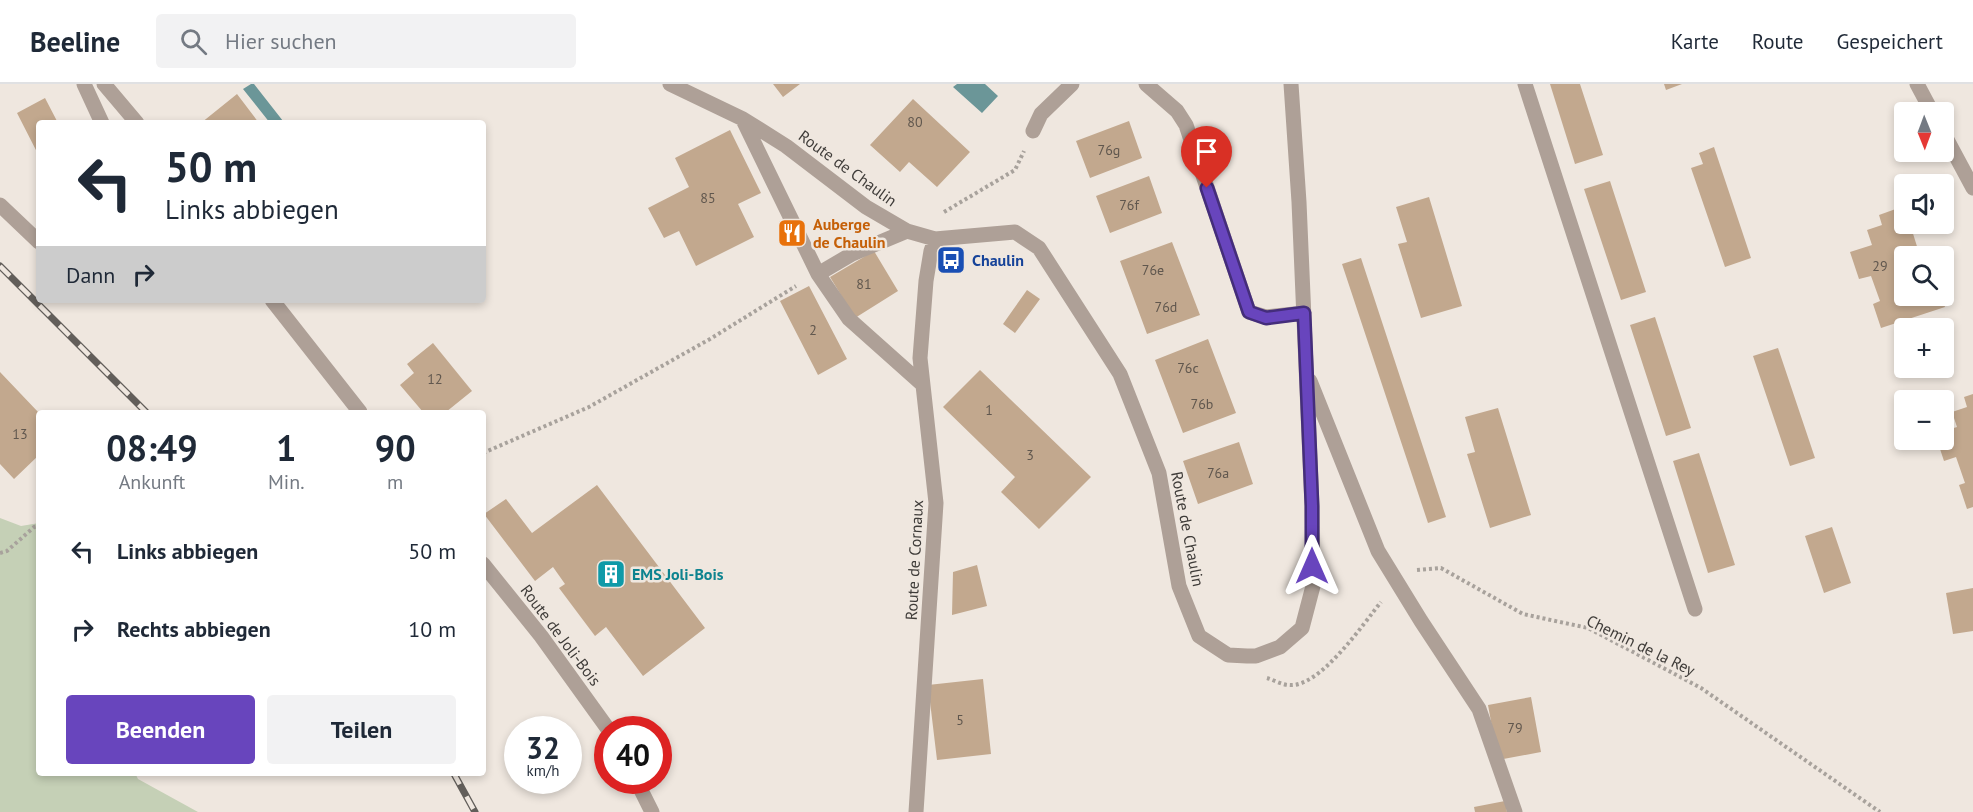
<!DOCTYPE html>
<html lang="de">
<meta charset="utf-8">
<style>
:root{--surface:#fff;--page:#f2f2f3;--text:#1f2937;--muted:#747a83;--line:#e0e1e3;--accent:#6845bd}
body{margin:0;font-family:"PT Sans",sans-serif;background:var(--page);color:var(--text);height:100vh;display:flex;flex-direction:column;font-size:22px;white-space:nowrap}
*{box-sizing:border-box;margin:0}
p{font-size:20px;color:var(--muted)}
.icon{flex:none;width:33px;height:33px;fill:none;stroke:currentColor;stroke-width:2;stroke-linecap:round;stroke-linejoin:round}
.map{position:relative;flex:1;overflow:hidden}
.drawer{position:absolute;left:36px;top:326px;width:450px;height:366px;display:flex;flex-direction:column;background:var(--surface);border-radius:6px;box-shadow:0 3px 9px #0003}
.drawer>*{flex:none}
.guide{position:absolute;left:36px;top:36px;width:450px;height:183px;border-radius:6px;box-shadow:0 3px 9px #0003;background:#fff;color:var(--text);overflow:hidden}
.needle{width:39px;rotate:179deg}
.controls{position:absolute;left:1894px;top:18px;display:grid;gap:12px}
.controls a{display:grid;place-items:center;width:60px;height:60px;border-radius:6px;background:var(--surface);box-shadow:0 3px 9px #0003;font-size:30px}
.speed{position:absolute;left:504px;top:632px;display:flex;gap:12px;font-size:30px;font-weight:700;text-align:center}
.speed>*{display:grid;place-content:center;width:78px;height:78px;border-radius:50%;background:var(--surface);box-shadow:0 3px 9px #0003;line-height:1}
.speed small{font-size:15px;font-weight:400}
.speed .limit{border:9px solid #d22;background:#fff;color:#111}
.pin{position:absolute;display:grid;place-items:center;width:51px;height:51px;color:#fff;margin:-62px -26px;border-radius:50% 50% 50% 0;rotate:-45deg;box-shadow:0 0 6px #0007}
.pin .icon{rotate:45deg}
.me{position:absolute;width:66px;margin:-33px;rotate:0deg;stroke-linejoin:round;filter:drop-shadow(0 0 4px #0008)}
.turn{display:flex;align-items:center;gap:21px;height:126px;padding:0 30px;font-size:27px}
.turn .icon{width:78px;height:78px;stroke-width:2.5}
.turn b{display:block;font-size:42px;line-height:51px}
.then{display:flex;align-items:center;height:57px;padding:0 30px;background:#0003;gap:12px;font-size:22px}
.eta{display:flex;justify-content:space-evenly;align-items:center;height:102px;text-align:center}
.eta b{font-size:36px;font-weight:800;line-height:42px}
.action{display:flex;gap:12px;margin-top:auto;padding:12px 30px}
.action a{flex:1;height:69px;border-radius:6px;background:var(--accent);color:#fff;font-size:24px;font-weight:800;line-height:69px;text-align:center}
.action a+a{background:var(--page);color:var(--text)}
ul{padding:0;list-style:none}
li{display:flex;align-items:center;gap:18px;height:78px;padding:0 30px}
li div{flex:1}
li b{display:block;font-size:22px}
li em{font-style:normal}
header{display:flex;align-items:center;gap:36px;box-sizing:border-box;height:84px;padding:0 30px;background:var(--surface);border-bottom:2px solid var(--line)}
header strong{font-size:28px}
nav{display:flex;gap:33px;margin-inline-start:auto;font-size:21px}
.search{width:420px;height:54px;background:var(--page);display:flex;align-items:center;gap:15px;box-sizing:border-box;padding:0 21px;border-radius:6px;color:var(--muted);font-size:22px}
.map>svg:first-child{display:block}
</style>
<header>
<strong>Beeline</strong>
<div class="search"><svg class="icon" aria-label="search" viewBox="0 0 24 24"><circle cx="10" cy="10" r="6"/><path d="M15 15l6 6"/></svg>Hier suchen</div>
<nav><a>Karte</a><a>Route</a><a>Gespeichert</a></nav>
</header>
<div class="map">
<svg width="1973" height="728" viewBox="0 0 1973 728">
<rect width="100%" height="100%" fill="#efe7df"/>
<path fill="#c5d0b6" d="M0,434L21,442L39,439V688L135,689L138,695L198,728H0Z"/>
<path fill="#6b9698" d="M251,0H254L283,37L281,39H270L243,5Z
M957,0H985L998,12L982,29L953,3Z"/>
<path fill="#c2a88e" d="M773,0H800L783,13Z
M1550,0H1580L1603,71L1575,80Z
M1664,0H1682L1666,6Z
M237,10L259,39H201Z
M45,14L58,39H39V72L17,29Z
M913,15L970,68L937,103L909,78L900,88L870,61Z
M1129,37L1142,74L1090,94L1076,57Z
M730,46L761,109L738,120L754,153L696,182L679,147L664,154L648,124L689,103L675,74Z
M1714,63L1751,174L1725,183L1691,84L1703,80L1699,69Z
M1149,92L1162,129L1110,149L1096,112Z
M1610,97L1646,208L1621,216L1584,105Z
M1429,113L1462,222L1421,234L1398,160L1407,158L1396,123Z
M1904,122L1905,140H1910L1920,172H1905V212H1941L1945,223L1881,244L1873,220L1880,217L1871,192L1859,195L1850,168L1872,161L1867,146L1882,141L1879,131Z
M1172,158L1200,231L1147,250L1120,177Z
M874,167L898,207L855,234L830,193Z
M1361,174L1446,433L1428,439L1342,180Z
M809,202L847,275L818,291L780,217Z
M1027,206L1040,215L1015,249L1003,240Z
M1655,233L1691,344L1666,352L1630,241Z
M1208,255L1236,329L1183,349L1155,276Z
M433,259L472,307L446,328H423L400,301L414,289L407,280Z
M1778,264L1815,374L1790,382L1753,272Z
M980,286L1091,393L1039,445L1001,408L1015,393L943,323Z
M0,288L39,329V371L14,395L0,380Z
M1973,310V423L1967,425L1959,401L1965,399L1956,373L1944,377L1937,356H1944V347L1957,343L1952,328L1967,323L1964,313Z
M1498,324L1531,431L1490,444L1467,370L1475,368L1465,333Z
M1239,358L1253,400L1198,420L1183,377Z
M1699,369L1735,481L1708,489L1673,377Z
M597,401L705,544L643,592L606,543L595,552L559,504L565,500L553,483L535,497L484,430L506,415L532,449Z
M1832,443L1851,499L1824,509L1805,452Z
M977,481L987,522L952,531L953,488Z
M1973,504V547L1953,550L1946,509Z
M983,595L991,670L937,676L928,601Z
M1531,613L1541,668L1498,676L1488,621Z
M1505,717L1507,728H1475L1474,723Z"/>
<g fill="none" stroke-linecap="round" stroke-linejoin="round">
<path stroke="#a8a29c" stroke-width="4" stroke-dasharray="3 3" stroke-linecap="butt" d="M944,128L1015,86L1024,67
M483,369L589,323L710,255L796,202
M0,469L7,467L34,443L39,442
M1417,486L1441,484L1523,530L1588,544L1701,604L1880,728
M1267,594C1274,596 1282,601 1289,601C1320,604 1363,540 1381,518"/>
<path stroke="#aea097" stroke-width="15" d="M84,0L102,39
M104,0L137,39
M670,0L743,35L786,62L866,123L907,147L935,155L1015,148L1039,164L1120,290L1159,389L1179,502L1199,552L1228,571L1247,572H1256L1280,563L1302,544L1313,502L1312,422L1299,118L1291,0
M1146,0L1177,27L1186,41L1249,228L1266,233L1304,229
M1525,0L1695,525
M1917,0L1932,28
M743,36L818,190L849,235L923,301
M1033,47L1041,30L1072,0
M1944,50L1973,104
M0,121L39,158
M818,190L852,170L907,147
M272,216L360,328
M1310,297L1378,467L1421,537L1479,625L1515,728
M483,480L541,552L608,645
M636,696L652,728
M916,728L936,419L920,274L926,197L931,167L935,155"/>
<g stroke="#625e5a" stroke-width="7">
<path id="rail" d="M0,182L146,328
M453,688L475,728"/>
</g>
<use href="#rail" stroke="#efe7df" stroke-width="4.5" stroke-dasharray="14" stroke-linecap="butt"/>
</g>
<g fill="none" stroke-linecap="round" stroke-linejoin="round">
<g stroke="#442d7b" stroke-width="15">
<path id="route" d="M1207,104L1249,228L1266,234L1304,229L1312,422V482"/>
</g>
<use href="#route" stroke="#6845bd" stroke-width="10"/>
</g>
<defs>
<g id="restaurant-square" transform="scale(1.5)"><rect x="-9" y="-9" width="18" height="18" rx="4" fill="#e8710a" stroke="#efe7df"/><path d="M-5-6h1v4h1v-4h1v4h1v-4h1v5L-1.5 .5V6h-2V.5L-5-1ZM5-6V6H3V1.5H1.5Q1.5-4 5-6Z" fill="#fff"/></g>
<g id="bus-square" transform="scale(1.5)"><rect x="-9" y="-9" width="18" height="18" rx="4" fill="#1a4fb4" stroke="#efe7df"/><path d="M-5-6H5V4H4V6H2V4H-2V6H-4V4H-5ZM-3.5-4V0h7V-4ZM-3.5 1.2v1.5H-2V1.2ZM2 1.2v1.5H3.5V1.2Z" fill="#fff"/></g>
<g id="building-square" transform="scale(1.5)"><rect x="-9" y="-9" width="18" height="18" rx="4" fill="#0f9aa8" stroke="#efe7df"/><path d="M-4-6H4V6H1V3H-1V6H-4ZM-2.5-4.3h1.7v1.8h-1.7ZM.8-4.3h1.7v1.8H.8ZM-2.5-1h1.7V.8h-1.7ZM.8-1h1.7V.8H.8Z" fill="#fff"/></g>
</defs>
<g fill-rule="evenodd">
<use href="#restaurant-square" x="792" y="149"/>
<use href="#bus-square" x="951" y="176"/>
<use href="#building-square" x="611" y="490"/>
</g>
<g text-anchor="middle" stroke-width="5" stroke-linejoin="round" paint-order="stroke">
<g font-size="14" fill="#60574e">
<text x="915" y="43">80</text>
<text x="1109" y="71">76g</text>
<text x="708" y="119">85</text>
<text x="1129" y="126">76f</text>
<text x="1880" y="187">29</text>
<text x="1153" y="191">76e</text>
<text x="864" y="205">81</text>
<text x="1166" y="228">76d</text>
<text x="813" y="251">2</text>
<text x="1188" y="289">76c</text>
<text x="435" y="300">12</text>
<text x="1202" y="325">76b</text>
<text x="989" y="331">1</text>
<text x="20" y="355">13</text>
<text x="1030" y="376">3</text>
<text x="1218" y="394">76a</text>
<text x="960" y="641">5</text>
<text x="1515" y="649">79</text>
</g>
<g font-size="16" fill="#3f3c39" stroke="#efe7df">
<text transform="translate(848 84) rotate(36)" y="6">Route de Chaulin</text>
<text transform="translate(1188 445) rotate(79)" y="6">Route de Chaulin</text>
<text transform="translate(914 476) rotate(-87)" y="6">Route de Cornaux</text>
<text transform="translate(561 551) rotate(53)" y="6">Route de Joli-Bois</text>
<text transform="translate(1641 561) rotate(26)" y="6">Chemin de la Rey</text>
</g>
<g font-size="16" font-weight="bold" fill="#c56008" stroke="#efe7df" text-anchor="start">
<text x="813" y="146">Auberge<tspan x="813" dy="18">de Chaulin</tspan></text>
</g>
<g font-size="16" font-weight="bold" fill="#164399" stroke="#efe7df" text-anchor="start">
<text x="972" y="182">Chaulin</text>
</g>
<g font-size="16" font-weight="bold" fill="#0d838f" stroke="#efe7df" text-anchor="start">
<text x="632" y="496">EMS Joli-Bois</text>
</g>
</g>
</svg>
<div class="controls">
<a><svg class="needle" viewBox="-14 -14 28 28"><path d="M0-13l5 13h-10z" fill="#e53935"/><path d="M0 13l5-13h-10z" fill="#747a83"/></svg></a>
<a><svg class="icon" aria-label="sound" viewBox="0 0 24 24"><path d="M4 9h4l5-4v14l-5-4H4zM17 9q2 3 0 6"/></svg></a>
<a><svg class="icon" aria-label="search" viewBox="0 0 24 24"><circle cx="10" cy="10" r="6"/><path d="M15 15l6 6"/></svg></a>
<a>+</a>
<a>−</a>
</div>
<div class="speed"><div>32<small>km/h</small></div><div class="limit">40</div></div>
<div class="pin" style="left:1207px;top:104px;background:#d93025"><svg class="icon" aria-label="arrive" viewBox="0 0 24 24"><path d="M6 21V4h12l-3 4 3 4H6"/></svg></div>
<svg class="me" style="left:1312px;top:482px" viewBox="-20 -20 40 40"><path d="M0-17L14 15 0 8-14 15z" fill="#6845bd" stroke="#fff" stroke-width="4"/></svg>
<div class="guide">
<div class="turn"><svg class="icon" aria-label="left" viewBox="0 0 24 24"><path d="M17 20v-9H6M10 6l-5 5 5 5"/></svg><div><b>50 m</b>Links abbiegen</div></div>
<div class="then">Dann<svg class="icon" aria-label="right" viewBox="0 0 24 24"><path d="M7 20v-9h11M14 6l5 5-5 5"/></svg></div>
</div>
<section class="drawer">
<div class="eta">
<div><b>08:49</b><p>Ankunft</p></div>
<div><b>1</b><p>Min.</p></div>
<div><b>90</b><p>m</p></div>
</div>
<ul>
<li><svg class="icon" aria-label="left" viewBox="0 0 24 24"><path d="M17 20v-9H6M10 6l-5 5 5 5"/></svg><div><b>Links abbiegen</b></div><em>50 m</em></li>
<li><svg class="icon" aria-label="right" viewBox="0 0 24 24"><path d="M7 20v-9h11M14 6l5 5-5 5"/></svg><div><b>Rechts abbiegen</b></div><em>10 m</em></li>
</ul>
<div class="action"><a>Beenden</a><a>Teilen</a></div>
</section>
</div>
